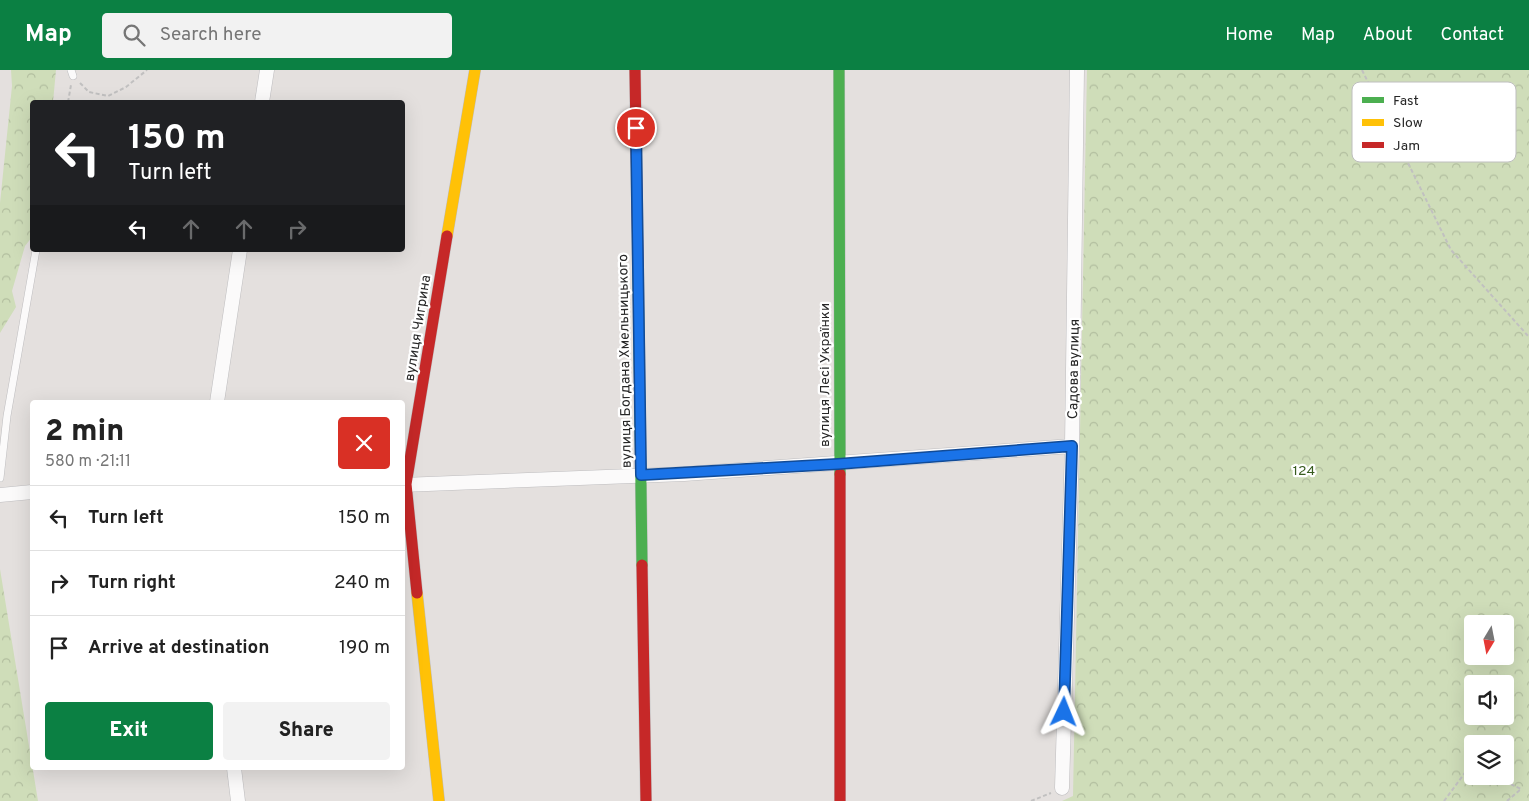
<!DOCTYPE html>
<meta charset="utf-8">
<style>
:root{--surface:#fff;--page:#f2f2f2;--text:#222;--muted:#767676;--line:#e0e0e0;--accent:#0b8043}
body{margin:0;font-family:Overpass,sans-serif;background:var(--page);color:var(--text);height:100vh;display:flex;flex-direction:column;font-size:19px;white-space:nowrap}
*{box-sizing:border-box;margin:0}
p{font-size:16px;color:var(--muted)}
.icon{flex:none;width:28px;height:28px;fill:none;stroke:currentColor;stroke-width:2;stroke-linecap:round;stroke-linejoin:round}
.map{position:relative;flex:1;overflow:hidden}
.drawer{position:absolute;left:30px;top:330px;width:375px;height:370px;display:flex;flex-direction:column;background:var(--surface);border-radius:5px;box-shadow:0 5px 20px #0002}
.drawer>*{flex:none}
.top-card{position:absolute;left:30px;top:30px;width:375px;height:152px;border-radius:5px;box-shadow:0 5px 20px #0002;background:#202124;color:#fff;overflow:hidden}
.needle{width:32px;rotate:190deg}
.tools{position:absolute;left:1464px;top:545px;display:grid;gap:10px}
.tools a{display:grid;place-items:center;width:50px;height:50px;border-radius:5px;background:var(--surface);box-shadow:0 5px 20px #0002;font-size:25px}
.pin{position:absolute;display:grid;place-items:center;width:42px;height:42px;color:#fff;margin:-21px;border:2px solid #fff;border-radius:50%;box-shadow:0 1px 5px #0007}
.me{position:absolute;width:55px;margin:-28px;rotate:2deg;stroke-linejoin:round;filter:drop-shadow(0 0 4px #0008)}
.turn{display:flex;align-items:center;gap:18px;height:105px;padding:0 15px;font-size:22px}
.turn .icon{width:65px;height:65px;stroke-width:2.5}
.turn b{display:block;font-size:35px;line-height:42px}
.lanes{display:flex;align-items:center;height:48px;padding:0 15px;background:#0003;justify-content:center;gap:25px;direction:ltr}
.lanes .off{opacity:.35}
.round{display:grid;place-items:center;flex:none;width:52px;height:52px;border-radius:5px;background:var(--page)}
.headline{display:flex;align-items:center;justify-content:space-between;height:85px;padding:0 15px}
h1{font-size:30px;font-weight:800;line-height:38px}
.action{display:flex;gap:10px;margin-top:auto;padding:10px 15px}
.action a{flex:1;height:58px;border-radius:5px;background:var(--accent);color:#fff;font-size:20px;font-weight:800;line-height:58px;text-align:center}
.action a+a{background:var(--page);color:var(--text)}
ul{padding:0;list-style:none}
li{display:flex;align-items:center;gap:15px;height:65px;padding:0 15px;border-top:1px solid var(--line)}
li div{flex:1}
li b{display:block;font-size:19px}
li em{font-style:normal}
header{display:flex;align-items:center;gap:30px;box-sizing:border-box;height:70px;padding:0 25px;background:var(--accent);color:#fff}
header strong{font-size:24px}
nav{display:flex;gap:28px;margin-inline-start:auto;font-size:18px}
.search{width:350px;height:45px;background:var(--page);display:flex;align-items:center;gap:12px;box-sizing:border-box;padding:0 18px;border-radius:5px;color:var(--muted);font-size:19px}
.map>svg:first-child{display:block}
</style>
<header>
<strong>Map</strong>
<div class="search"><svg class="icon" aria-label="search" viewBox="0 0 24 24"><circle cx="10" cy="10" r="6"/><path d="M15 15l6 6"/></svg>Search here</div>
<nav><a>Home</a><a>Map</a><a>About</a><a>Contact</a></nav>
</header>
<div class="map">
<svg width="1529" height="731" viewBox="0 0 1529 731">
<defs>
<pattern id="forest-crowns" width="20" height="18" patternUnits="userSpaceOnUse" patternTransform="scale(1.25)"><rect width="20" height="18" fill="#cfddb9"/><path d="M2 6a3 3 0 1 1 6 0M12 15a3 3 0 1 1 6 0" fill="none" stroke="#b2be9f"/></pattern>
</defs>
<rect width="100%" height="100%" fill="#e4e0de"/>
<path fill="url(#forest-crowns)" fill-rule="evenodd" d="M11,0H56L53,32H32V167L25,176L12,221L16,237L0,263V133L12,16Z
M1087,0H1529V731H1062L1073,726ZM1472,554H1505V586H1472ZM1472,614H1505V646H1472ZM1472,674H1505V706H1472Z
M0,499L38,731H0Z"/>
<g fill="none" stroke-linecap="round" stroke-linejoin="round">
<g stroke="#bebdbf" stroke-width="8">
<path id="lane" d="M71,0L73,6
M0,408L7,346L36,180"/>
</g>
<g stroke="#bebdbf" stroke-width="15">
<path id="street" d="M262,32L267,0
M217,332L240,180
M402,415L684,404L1072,376
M0,425L32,422
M234,698L238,731
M1062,718L1072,376L1077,0"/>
</g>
<g stroke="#bebdbf" stroke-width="12">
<path id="fast" d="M839,0L840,404
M638,197L642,495"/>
</g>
<g stroke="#bebdbf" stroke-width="12">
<path id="slow" d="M447,166L475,0
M417,523L439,731"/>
</g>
<g stroke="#bebdbf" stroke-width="12">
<path id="jam" d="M635,0L638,197
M840,404V731
M642,495L646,731
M417,523L406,414L447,166"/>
</g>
<path stroke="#c1c0c0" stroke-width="2" stroke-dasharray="4 2.5" stroke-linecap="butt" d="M1362,0L1451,180L1529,267
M80,13L89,22L108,26L126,17L147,0
M68,32L71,15
M1493,706L1521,719L1507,731
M1031,731L1051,723
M1444,731L1470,696L1472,697"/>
<use href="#lane" stroke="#fbfafa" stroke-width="7"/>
<use href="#street" stroke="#fbfafa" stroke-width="14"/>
<use href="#fast" stroke="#4caf50" stroke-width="11"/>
<use href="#slow" stroke="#ffc107" stroke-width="11"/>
<use href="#jam" stroke="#c62828" stroke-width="11"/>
</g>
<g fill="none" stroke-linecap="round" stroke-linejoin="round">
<g stroke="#114b97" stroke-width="12">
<path id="route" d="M636,58L641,405L838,394L1072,376L1064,642"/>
</g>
<use href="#route" stroke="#1a73e8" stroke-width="9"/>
</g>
<g text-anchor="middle" stroke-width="4.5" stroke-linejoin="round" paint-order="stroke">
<g font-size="14" fill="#272727" stroke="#fff">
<text transform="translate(417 258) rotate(-81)" y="5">вулиця Чигрина</text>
<text transform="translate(624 291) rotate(-91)" y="5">вулиця Богдана Хмельницького</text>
<text transform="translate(1073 299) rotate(-89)" y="5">Садова вулиця</text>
<text transform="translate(824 305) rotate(-90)" y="5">вулиця Лесі Українки</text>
</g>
<g font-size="14" fill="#385c1f" stroke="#fff">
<text x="1304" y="405">124</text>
</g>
</g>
<rect x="1352" y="12" width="164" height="80" rx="8" fill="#fff" stroke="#bebebe" stroke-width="1"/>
<rect x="1362" y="27" width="22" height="6" fill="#4caf50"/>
<rect x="1362" y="49" width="22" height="7" fill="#ffc107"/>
<rect x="1362" y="72" width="22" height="6" fill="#c62828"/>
<g font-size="14" fill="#272727">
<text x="1393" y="35">Fast</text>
<text x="1393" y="57">Slow</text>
<text x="1393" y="80">Jam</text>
</g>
</svg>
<div class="tools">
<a><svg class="needle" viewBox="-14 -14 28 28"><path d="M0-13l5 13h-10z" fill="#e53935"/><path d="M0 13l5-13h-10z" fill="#767676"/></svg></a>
<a><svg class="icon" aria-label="sound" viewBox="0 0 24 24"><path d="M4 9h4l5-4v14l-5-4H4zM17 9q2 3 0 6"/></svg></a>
<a><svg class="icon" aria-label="layers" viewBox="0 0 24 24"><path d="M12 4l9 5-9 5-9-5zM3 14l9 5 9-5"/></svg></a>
</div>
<div class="pin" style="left:636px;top:58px;background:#d93025"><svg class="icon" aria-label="arrive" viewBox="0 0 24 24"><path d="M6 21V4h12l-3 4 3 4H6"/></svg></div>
<svg class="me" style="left:1064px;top:642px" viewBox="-20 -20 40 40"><path d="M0-17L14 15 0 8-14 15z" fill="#1a73e8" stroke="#fff" stroke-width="4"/></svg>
<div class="top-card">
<div class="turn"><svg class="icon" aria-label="left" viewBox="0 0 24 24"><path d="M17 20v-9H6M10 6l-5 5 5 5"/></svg><div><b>150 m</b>Turn left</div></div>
<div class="lanes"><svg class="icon" aria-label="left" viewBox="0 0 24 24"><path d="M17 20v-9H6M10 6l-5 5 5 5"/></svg><svg class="icon off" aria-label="ahead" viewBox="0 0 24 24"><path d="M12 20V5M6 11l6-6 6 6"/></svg><svg class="icon off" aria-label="ahead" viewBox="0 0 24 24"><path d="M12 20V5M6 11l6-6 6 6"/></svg><svg class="icon off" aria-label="right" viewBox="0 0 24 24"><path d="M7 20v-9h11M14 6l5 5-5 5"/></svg></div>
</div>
<section class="drawer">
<div class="headline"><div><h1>2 min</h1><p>580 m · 21:11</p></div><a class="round" style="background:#d93025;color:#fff"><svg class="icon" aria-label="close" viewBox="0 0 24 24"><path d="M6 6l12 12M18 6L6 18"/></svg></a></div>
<ul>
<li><svg class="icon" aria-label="left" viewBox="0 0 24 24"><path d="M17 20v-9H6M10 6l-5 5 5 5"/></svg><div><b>Turn left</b></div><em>150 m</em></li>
<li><svg class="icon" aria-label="right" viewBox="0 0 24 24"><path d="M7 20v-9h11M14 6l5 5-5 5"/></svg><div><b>Turn right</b></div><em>240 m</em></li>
<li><svg class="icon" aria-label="arrive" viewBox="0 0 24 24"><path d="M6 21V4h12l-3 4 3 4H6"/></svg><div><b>Arrive at destination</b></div><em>190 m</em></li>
</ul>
<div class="action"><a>Exit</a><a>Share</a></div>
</section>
</div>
